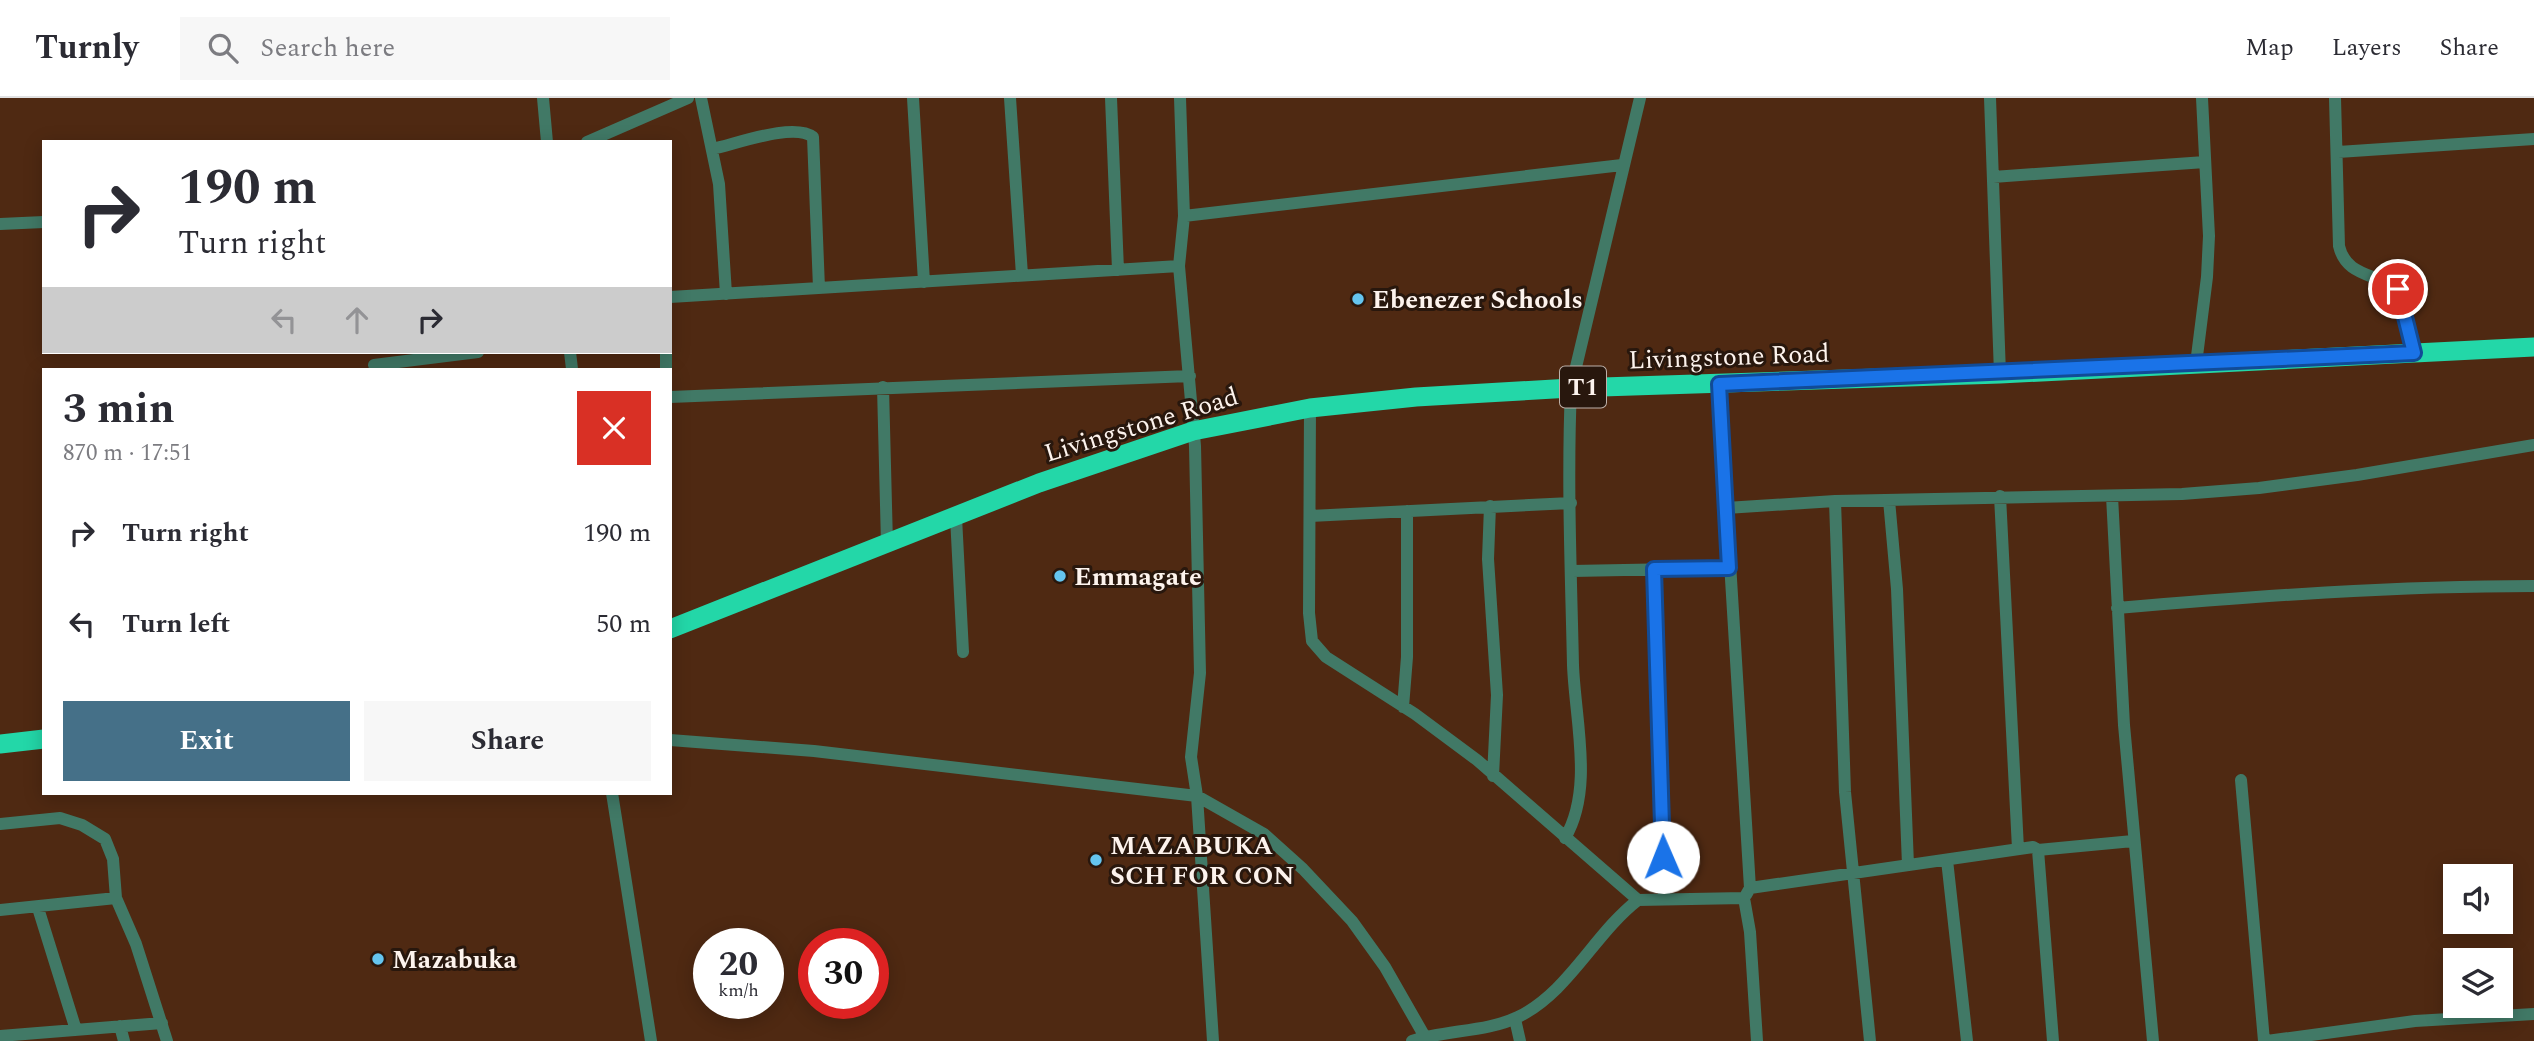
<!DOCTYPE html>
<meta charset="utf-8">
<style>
:root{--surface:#fff;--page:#f7f7f7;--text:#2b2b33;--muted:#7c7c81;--line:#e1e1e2;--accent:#457088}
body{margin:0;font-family:Spectral,serif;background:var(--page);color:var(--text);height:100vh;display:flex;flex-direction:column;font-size:26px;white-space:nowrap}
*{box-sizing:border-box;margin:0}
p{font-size:23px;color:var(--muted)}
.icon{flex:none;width:38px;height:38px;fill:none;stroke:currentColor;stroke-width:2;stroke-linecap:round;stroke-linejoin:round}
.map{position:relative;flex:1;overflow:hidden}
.side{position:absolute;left:42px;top:270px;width:630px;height:427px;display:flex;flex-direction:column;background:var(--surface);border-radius:0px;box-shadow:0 4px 18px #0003}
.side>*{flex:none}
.guide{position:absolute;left:42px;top:42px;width:630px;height:214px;border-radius:0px;box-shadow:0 4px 18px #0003;background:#fff;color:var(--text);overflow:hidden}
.tools{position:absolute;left:2443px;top:766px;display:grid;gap:14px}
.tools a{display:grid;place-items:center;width:70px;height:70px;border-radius:0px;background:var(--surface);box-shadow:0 4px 18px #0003;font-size:35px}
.speed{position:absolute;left:693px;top:830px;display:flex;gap:14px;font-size:35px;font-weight:700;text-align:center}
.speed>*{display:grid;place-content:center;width:91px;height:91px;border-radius:50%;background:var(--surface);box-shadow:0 4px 18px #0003;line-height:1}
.speed small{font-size:18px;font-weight:400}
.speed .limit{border:10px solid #d22;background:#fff;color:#111}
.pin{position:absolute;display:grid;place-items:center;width:60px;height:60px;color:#fff;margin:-30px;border:4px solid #fff;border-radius:50%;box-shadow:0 2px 7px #0007}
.me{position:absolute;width:77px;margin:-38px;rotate:359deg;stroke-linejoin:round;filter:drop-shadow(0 0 5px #0008)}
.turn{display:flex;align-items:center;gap:24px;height:147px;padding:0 21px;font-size:32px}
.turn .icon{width:91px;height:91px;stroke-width:2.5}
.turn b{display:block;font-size:49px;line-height:60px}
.lanes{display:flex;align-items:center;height:66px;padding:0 21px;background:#0003;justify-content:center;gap:35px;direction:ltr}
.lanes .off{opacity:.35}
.round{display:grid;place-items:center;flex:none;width:74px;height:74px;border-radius:0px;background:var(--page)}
.summary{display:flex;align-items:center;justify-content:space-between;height:119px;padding:0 21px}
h1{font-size:42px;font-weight:700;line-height:52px}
.cta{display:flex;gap:14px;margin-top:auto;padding:14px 21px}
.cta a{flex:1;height:80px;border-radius:0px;background:var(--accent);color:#fff;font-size:28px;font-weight:700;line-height:80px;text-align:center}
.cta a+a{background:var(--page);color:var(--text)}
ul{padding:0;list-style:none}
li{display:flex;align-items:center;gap:21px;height:91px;padding:0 21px}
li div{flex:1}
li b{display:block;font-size:26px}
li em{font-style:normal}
header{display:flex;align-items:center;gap:42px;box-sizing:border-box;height:98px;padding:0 35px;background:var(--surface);border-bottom:2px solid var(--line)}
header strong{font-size:33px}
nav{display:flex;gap:38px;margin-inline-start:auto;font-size:24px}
.search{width:490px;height:63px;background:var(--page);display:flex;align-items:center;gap:18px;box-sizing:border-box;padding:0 24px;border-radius:0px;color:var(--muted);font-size:26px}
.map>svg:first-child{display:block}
</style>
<header>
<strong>Turnly</strong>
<div class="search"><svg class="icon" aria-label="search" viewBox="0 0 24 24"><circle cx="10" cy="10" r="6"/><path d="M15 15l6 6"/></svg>Search here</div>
<nav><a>Map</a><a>Layers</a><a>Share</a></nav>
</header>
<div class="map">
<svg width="2534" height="943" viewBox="0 0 2534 943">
<rect width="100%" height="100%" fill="#4f2912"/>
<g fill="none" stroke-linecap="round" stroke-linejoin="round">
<path stroke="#417966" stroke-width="12" d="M543,0L547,44
M701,0L719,86L726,196
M913,0L924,184
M1010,0L1022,177
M1111,0L1118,172
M1990,0L2000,276
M2335,0L2339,148C2346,178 2374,175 2398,191L2414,255
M587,44L688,0
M712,51C736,46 794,24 813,39L819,190
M2338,54L2534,41
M1993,79L2205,64
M1184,118L1622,67
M0,126L44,124
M1179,168L1184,118L1180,0
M670,199L1179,168L1195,348L1200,575L1191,659L1197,698L1213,943
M570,254L572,271
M666,254V271
M2196,266L2207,179L2209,138L2202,0
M374,267L478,254
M1719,286L1750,790
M883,289L887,446
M670,299L1190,278
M1310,310L1309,515L1312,543L1326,559L1415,616L1477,662L1638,802
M2000,398L2018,751
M2112,398L2124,627L2153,943
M1889,402L1897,491L1908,767
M1835,403L1845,694L1870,943
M1490,408L1488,461L1497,597L1493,678
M1726,410L1835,403L2182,396L2259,390L2357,377L2534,347
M1310,418L1571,405
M956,419L963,554
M1654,472L1657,594L1663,678L1664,801
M1572,473L1729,470
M2117,510C2256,498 2395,488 2534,488
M1403,609L1407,559V413
M670,642L814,653L1197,698L1264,736L1303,771L1352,823L1385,869L1425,939
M2241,682L2264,943
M612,695L651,943
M0,726L60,720L82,727L105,741L113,761L116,800L136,846L167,943
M1565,740C1594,691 1575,622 1573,567C1571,475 1567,382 1571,290L1640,0
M2038,752L2053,943
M1947,762L1967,943
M1746,797L1750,790L2033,749L2038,752L2133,743
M38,810L76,932
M0,812L116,800
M1515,921L1520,943
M120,928L124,943
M0,938L162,925
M1412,943C1445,932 1487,934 1518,919C1569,894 1594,836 1638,802L1744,800L1750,834L1757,943
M2267,943L2415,923L2534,916"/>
<path stroke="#23d7a8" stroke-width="19" d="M670,531L1039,385L1193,333L1310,310L1416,299L1571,290L2000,276L2534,249
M0,646L44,641"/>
</g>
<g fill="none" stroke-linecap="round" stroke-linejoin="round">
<g stroke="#114b97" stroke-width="18">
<path id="route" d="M1663,759L1654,471L1729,470L1719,286L2414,255L2398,191"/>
</g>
<use href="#route" stroke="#1a73e8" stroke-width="12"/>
</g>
<g fill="#65c5ef" stroke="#28170d" stroke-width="2.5">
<circle cx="1358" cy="201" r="7"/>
<circle cx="1060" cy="478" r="7"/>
<circle cx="1096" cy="762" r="7"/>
<circle cx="378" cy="861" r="7"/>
</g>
<g text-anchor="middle" stroke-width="6" stroke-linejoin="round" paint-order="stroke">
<rect fill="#28170d" stroke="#bdb1aa" stroke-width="2" x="1560" y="268.5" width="46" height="41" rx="5"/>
<g font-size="24" font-weight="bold" fill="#fdf3ed">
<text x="1583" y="297">T1</text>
</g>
<g font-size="26" font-weight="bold" fill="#fdf3ed" stroke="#28170d" text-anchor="start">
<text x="1372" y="210">Ebenezer Schools</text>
<text x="1074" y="487">Emmagate</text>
<text x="1110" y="756">MAZABUKA<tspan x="1110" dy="30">SCH FOR CON</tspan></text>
<text x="392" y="870">Mazabuka</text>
</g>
<g font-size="26" fill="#fdf3ed" stroke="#28170d">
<text transform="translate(1729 258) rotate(-2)" y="9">Livingstone Road</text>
<text transform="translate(1141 326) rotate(-17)" y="9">Livingstone Road</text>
</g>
</g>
</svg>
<div class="tools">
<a><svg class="icon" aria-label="sound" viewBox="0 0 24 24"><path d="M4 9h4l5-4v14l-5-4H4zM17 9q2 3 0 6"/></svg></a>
<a><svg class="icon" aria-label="layers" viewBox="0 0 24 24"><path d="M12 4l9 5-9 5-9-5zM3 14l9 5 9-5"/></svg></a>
</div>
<div class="speed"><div>20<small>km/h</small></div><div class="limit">30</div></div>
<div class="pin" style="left:2398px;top:191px;background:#d93025"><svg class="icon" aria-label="arrive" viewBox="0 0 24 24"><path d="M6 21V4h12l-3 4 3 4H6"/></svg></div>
<svg class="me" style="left:1663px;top:759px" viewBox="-20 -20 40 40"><circle r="19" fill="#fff"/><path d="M0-13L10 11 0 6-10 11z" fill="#1a73e8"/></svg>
<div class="guide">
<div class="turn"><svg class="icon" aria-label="right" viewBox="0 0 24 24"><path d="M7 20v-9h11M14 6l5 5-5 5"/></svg><div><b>190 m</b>Turn right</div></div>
<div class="lanes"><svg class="icon off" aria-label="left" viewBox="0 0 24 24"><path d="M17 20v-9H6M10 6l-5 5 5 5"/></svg><svg class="icon off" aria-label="ahead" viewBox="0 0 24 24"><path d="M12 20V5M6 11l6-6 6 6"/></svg><svg class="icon" aria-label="right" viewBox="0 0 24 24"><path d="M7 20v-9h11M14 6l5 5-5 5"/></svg></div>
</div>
<section class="side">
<div class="summary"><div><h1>3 min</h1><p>870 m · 17:51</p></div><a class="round" style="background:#d93025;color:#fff"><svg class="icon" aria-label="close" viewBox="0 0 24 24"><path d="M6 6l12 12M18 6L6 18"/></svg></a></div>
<ul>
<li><svg class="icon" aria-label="right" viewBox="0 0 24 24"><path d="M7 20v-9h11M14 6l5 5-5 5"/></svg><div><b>Turn right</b></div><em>190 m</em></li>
<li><svg class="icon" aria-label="left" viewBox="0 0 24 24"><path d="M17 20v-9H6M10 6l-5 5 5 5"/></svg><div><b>Turn left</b></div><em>50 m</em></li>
</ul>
<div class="cta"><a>Exit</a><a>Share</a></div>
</section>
</div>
